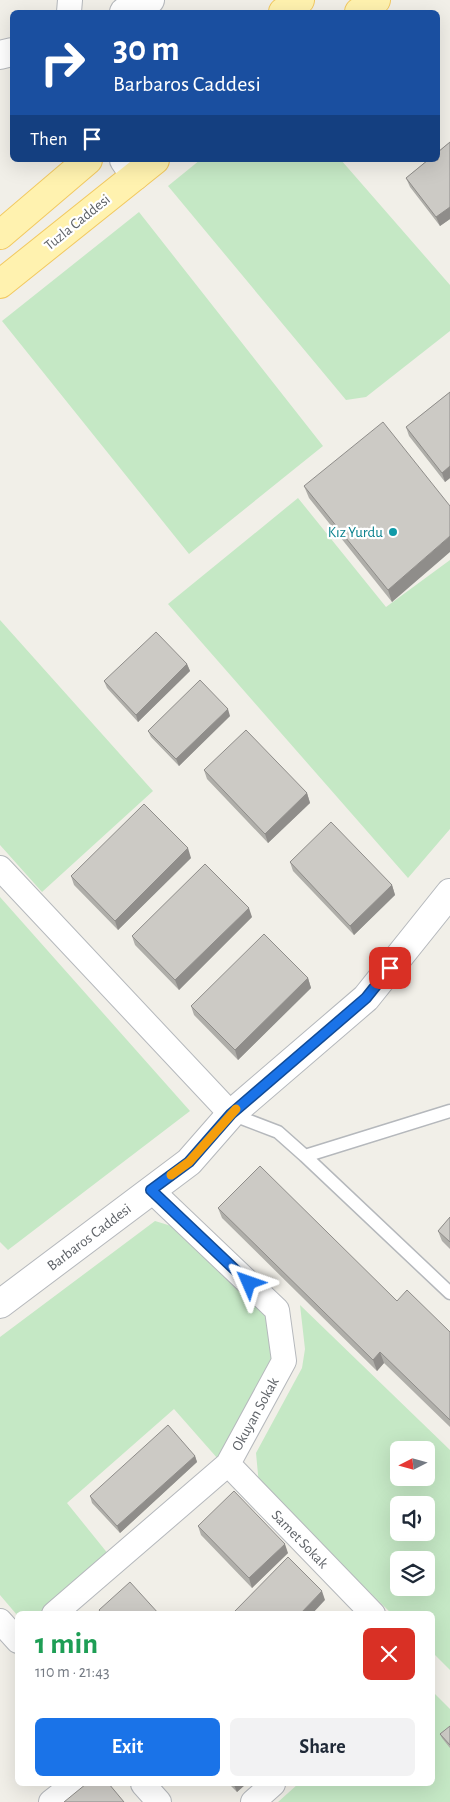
<!DOCTYPE html>
<meta charset="utf-8">
<style>
:root{--surface:#fff;--page:#f2f2f3;--text:#1f2937;--muted:#747a83;--accent:#1a73e8}
body{margin:0;font-family:"Alegreya Sans",sans-serif;background:var(--page);color:var(--text);height:100vh;display:flex;flex-direction:column;font-size:19px;white-space:nowrap}
*{box-sizing:border-box;margin:0}
p{font-size:16px;color:var(--muted)}
.icon{flex:none;width:28px;height:28px;fill:none;stroke:currentColor;stroke-width:2;stroke-linecap:round;stroke-linejoin:round}
.map{position:relative;flex:1;overflow:hidden}
.panel{position:absolute;left:15px;top:1611px;width:420px;height:175px;display:flex;flex-direction:column;background:var(--surface);border-radius:8px;box-shadow:0 5px 20px #0002}
.panel>*{flex:none}
.guide{position:absolute;left:10px;top:10px;width:430px;height:152px;border-radius:8px;box-shadow:0 5px 20px #0002;background:#1a4fa0;color:#fff;overflow:hidden}
.needle{width:32px;rotate:264deg}
.tools{position:absolute;left:390px;top:1441px;display:grid;gap:10px}
.tools a{display:grid;place-items:center;width:45px;height:45px;border-radius:8px;background:var(--surface);box-shadow:0 5px 20px #0002;font-size:25px}
.pin{position:absolute;display:grid;place-items:center;width:42px;height:42px;color:#fff;margin:-21px;border-radius:10px;box-shadow:0 2px 8px #0006}
.me{position:absolute;width:55px;margin:-28px;rotate:313deg;stroke-linejoin:round;filter:drop-shadow(0 0 4px #0008)}
.turn{display:flex;align-items:center;gap:18px;height:105px;padding:0 20px;font-size:22px}
.turn .icon{width:65px;height:65px;stroke-width:2.5}
.turn b{display:block;font-size:35px;line-height:42px}
.then{display:flex;align-items:center;height:48px;padding:0 20px;background:#0003;gap:10px;font-size:19px}
.round{display:grid;place-items:center;flex:none;width:52px;height:52px;border-radius:8px;background:var(--page)}
.head{display:flex;align-items:center;justify-content:space-between;height:85px;padding:0 20px}
h1{font-size:30px;font-weight:600;line-height:38px;color:#1e9e55}
.cta{display:flex;gap:10px;margin-top:auto;padding:10px 20px}
.cta a{flex:1;height:58px;border-radius:8px;background:var(--accent);color:#fff;font-size:20px;font-weight:600;line-height:58px;text-align:center}
.cta a+a{background:var(--page);color:var(--text)}
.map>svg:first-child{display:block}
</style>
<div class="map">
<svg width="450" height="1802" viewBox="0 0 450 1802">
<rect width="100%" height="100%" fill="#f1efe8"/>
<path fill="#c5e8c5" fill-rule="evenodd" d="M200,160H341L450,285V331L366,397L346,400L168,186Z
M139,212L323,446L189,554L2,321Z
M298,498L386,607L450,560V829L408,878L168,604Z
M0,620L153,791L42,892L0,845Z
M0,897L190,1111L8,1250L0,1242Z
M155,1221L178,1228L269,1319L274,1353L218,1459L174,1409L67,1503L109,1555L42,1614L17,1615L0,1595V1337Z
M300,1305L450,1450V1670L433,1653L432,1614H392L259,1485L256,1453L302,1368L305,1349ZM399,1450H426V1478H399ZM399,1505H426V1532H399ZM399,1560H426V1588H399Z
M433,1692L450,1709V1802H278L298,1784H432Z"/>
<g fill="none" stroke-linecap="round" stroke-linejoin="round">
<g stroke="#b5b8bc" stroke-width="15">
<path id="service" d="M231,1114L278,1132L305,1156L450,1293
M305,1156L450,1111"/>
</g>
<g stroke="#b5b8bc" stroke-width="26">
<path id="minor" d="M69,12L70,0
M0,868L231,1114
M228,1464L373,1614
M54,1614L228,1464L284,1361L277,1310L151,1190
M0,1621L18,1641
M143,1784L159,1802
M51,1802L74,1784
M253,1802L273,1784"/>
</g>
<g stroke="#b5b8bc" stroke-width="30">
<path id="tertiary" d="M124,12L150,0
M0,55L12,52
M124,160L135,176
M0,1304L189,1162L231,1114L366,998L450,893"/>
</g>
<g stroke="#f2c960" stroke-width="30">
<path id="primary" d="M283,12L300,0
M359,12L376,0
M0,235L88,160
M0,284L155,160"/>
</g>
<use href="#service" stroke="#fff" stroke-width="12"/>
<use href="#minor" stroke="#fff" stroke-width="24"/>
<use href="#tertiary" stroke="#fff" stroke-width="28"/>
<use href="#primary" stroke="#fff2af" stroke-width="28"/>
</g>
<path fill="#afaea9" d="M450,142V219L440,226L410,187L406,178Z
M450,392V478L445,482L409,436L406,427Z
M304,486L450,506L392,602L309,498Z
M187,664L190,671L138,722L107,688L104,681Z
M230,716L179,766L151,737L148,731Z
M204,770L307,793L310,803L268,843L207,779Z
M191,858L118,930L74,885L71,876Z
M290,862L392,885L395,895L354,935L293,871Z
M252,917L179,990L135,945L132,936Z
M308,978L311,988L238,1060L194,1015L191,1006Z
M218,1208L450,1332V1427L384,1363L377,1371L222,1218Z
M450,1217V1249L442,1241L438,1231Z
M195,1456L197,1462L120,1533L92,1503L90,1496Z
M198,1526L288,1553L252,1588L201,1535Z
M450,1726V1748L442,1738L440,1734Z
M229,1784H246L237,1792Z"/>
<path fill="#8f8d8a" d="M450,207V219L440,226L436,217Z
M450,466V478L445,482L442,473Z
M450,536V552L392,602L388,590Z
M187,664L190,671L138,722L136,715Z
M228,709L230,716L179,766L176,759Z
M307,793L310,803L268,843L265,834Z
M188,848L191,858L118,930L115,921Z
M392,885L395,895L354,935L350,926Z
M249,908L252,917L179,990L175,980Z
M308,978L311,988L238,1060L235,1050Z
M380,1352L384,1363L377,1371L373,1360Z
M195,1456L197,1462L120,1533L117,1526Z
M285,1544L288,1553L252,1588L249,1578Z
M322,1591L325,1600L312,1614H300Z
M236,1784H246L237,1792L234,1785Z"/>
<path fill="#cccac5" stroke="#8f8d8a" d="M450,142V207L436,217L406,178L428,160H438V152Z
M450,392V466L442,473L406,427Z
M383,422L450,506V536L388,590L304,486Z
M156,632L187,664L136,715L104,681Z
M200,680L228,709L176,759L148,731Z
M246,730L307,793L265,834L204,770Z
M144,804L188,848L115,921L71,876Z
M331,822L392,885L350,926L290,862Z
M205,864L249,908L175,980L132,936Z
M264,934L308,978L235,1050L191,1006Z
M260,1166L397,1301L407,1290L450,1332V1420L380,1352L373,1360L218,1208Z
M450,1217V1242L438,1231Z
M168,1425L195,1456L117,1526L90,1496Z
M234,1491L285,1544L249,1578L198,1526Z
M288,1557L322,1591L300,1614H238L235,1611Z
M130,1582L159,1614H102L99,1610Z
M450,1726V1745L440,1734Z
M86,1784H109L124,1802H64Z"/>
<g fill="none" stroke-linecap="round" stroke-linejoin="round">
<g stroke="#114b97" stroke-width="12">
<path id="route" d="M249,1283L151,1190L189,1162L231,1114L366,998L390,968"/>
</g>
<use href="#route" stroke="#1a73e8" stroke-width="9"/>
<path stroke="#f59e0b" stroke-width="9" d="M171,1175L189,1162L236,1109"/>
</g>
<circle fill="#0f9aa8" stroke="#fff" stroke-width="2" cx="393" cy="532" r="5"/>
<g text-anchor="middle" stroke-width="4.5" stroke-linejoin="round" paint-order="stroke">
<g font-size="15" fill="#5f6368" stroke="#fff">
<text transform="translate(77 222) rotate(-39)" y="5">Tuzla Caddesi</text>
<text transform="translate(89 1237) rotate(-37)" y="5">Barbaros Caddesi</text>
<text transform="translate(255 1414) rotate(-61)" y="5">Okuyan Sokak</text>
<text transform="translate(300 1539) rotate(46)" y="5">Samet Sokak</text>
</g>
<g font-size="15" fill="#0d838f" stroke="#fff" text-anchor="end">
<text x="383" y="537">Kız Yurdu</text>
</g>
</g>
</svg>
<div class="tools">
<a><svg class="needle" viewBox="-14 -14 28 28"><path d="M0-13l5 13h-10z" fill="#e53935"/><path d="M0 13l5-13h-10z" fill="#747a83"/></svg></a>
<a><svg class="icon" aria-label="sound" viewBox="0 0 24 24"><path d="M4 9h4l5-4v14l-5-4H4zM17 9q2 3 0 6"/></svg></a>
<a><svg class="icon" aria-label="layers" viewBox="0 0 24 24"><path d="M12 4l9 5-9 5-9-5zM3 14l9 5 9-5"/></svg></a>
</div>
<div class="pin" style="left:390px;top:968px;background:#d93025"><svg class="icon" aria-label="arrive" viewBox="0 0 24 24"><path d="M6 21V4h12l-3 4 3 4H6"/></svg></div>
<svg class="me" style="left:249px;top:1283px" viewBox="-20 -20 40 40"><path d="M0-17L14 15 0 8-14 15z" fill="#1a73e8" stroke="#fff" stroke-width="4"/></svg>
<div class="guide">
<div class="turn"><svg class="icon" aria-label="right" viewBox="0 0 24 24"><path d="M7 20v-9h11M14 6l5 5-5 5"/></svg><div><b>30 m</b>Barbaros Caddesi</div></div>
<div class="then">Then<svg class="icon" aria-label="arrive" viewBox="0 0 24 24"><path d="M6 21V4h12l-3 4 3 4H6"/></svg></div>
</div>
<section class="panel">
<div class="head"><div><h1>1 min</h1><p>110 m · 21:43</p></div><a class="round" style="background:#d93025;color:#fff"><svg class="icon" aria-label="close" viewBox="0 0 24 24"><path d="M6 6l12 12M18 6L6 18"/></svg></a></div>
<div class="cta"><a>Exit</a><a>Share</a></div>
</section>
</div>
